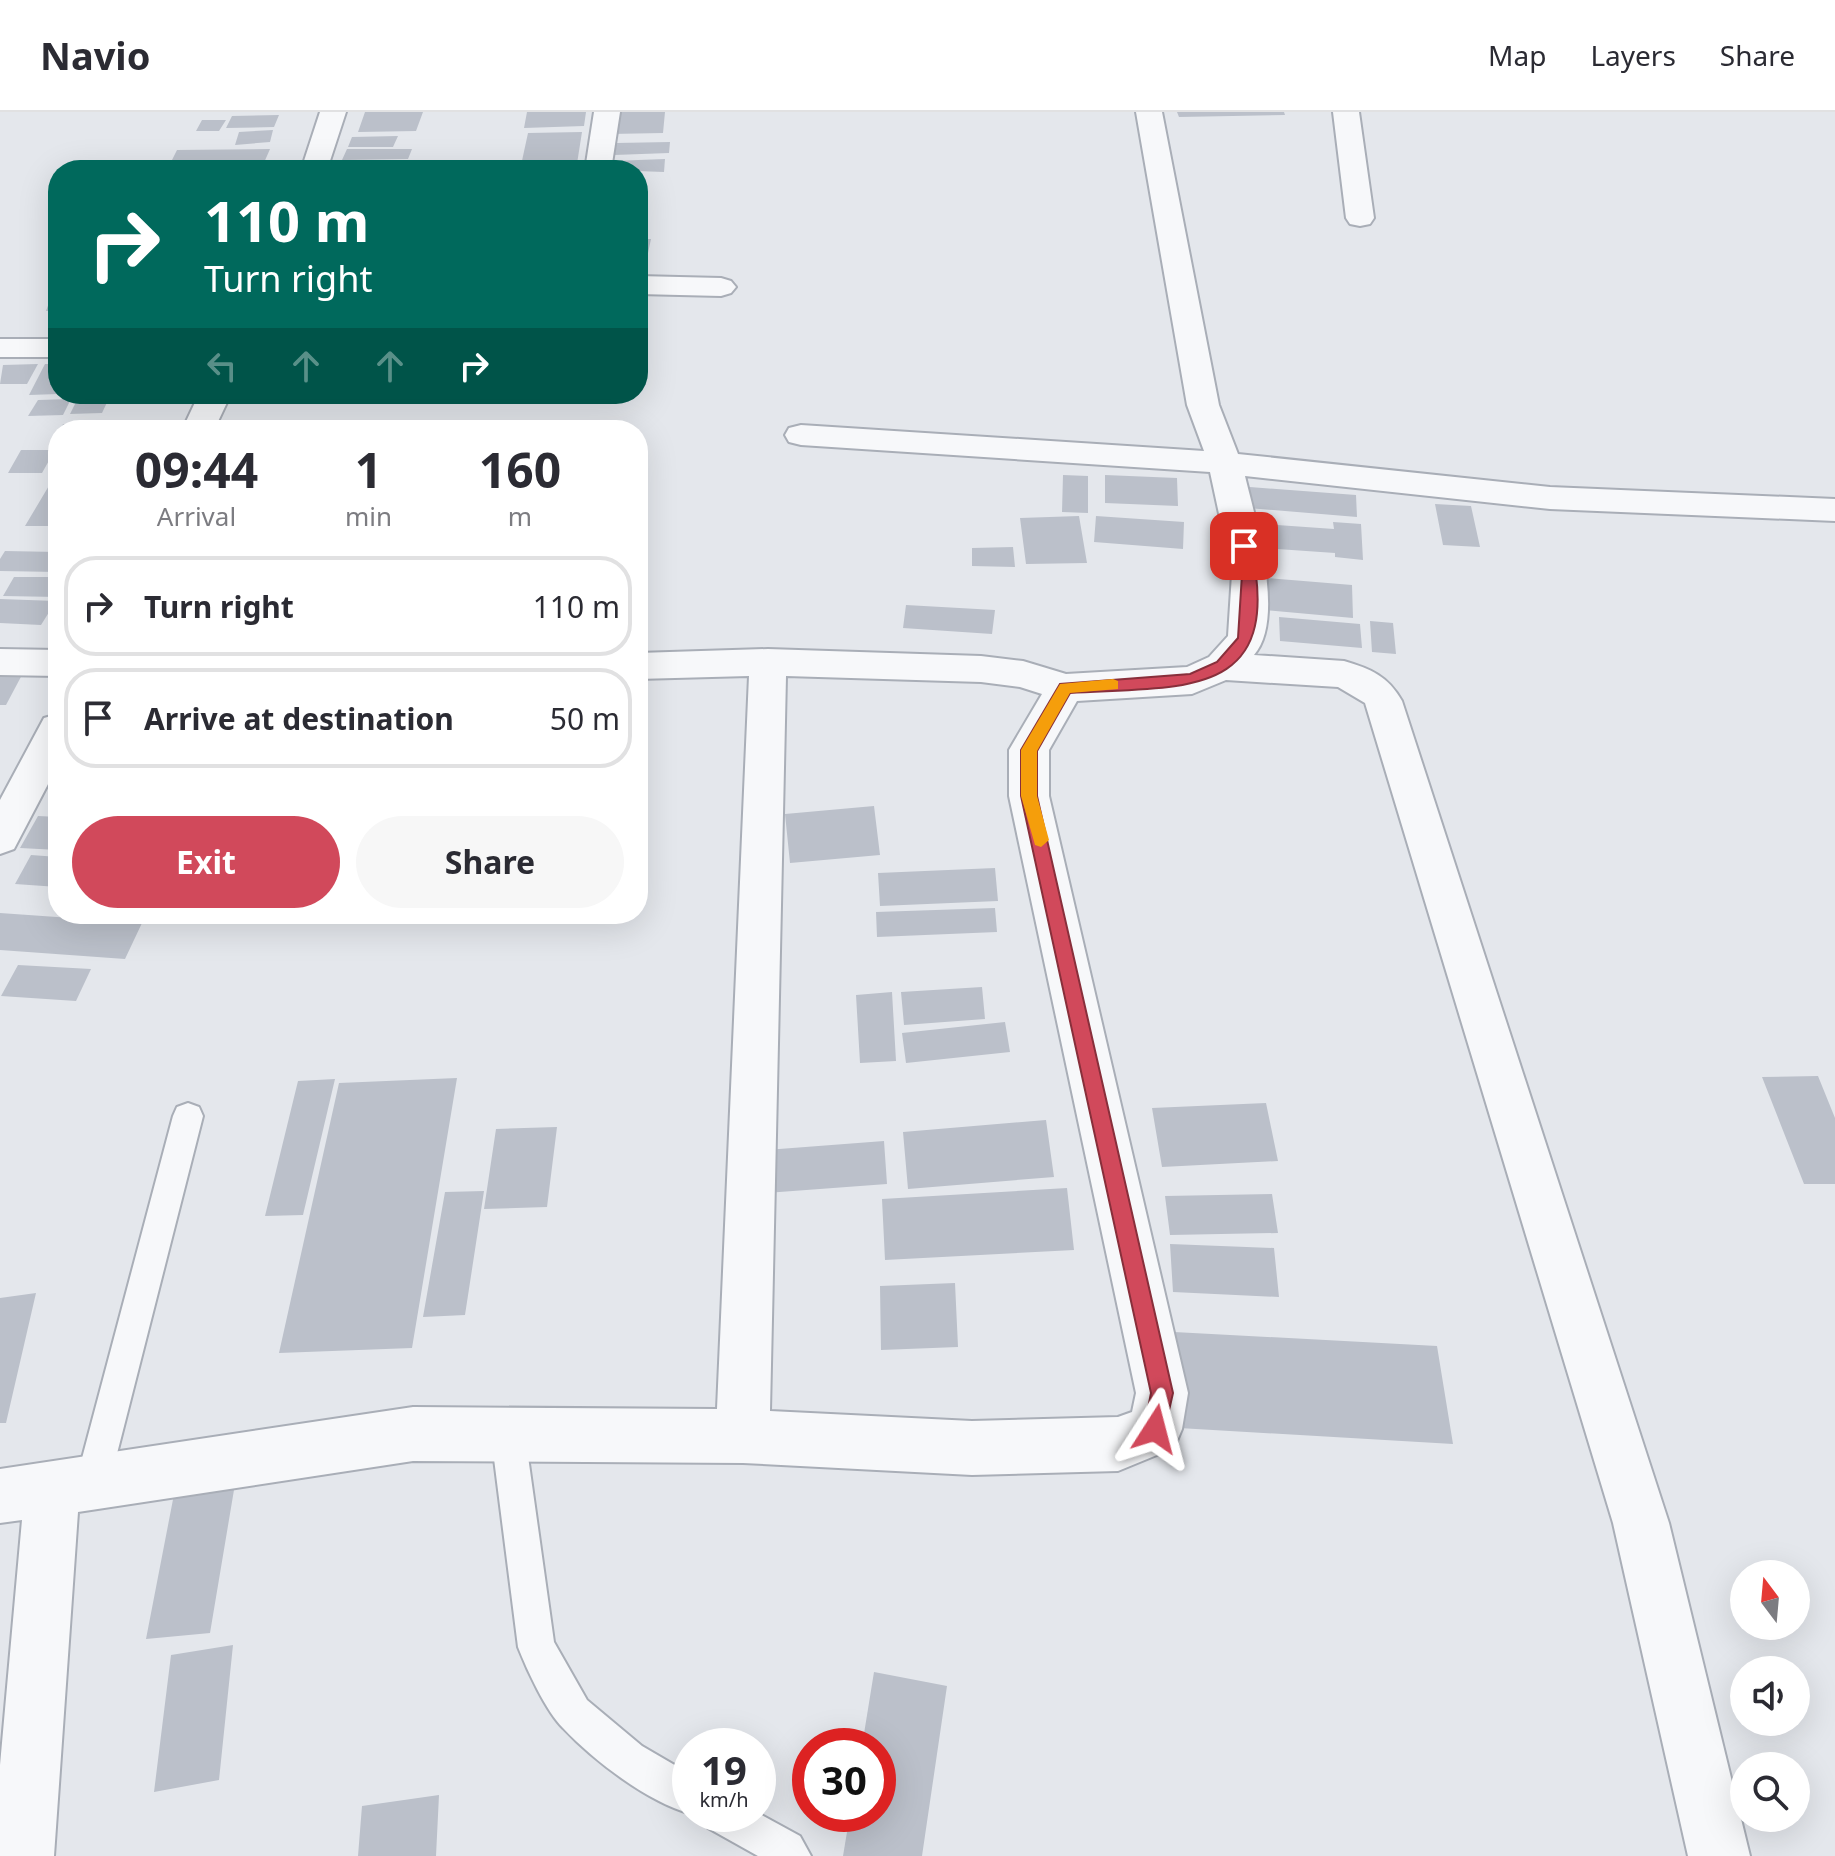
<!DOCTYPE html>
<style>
:root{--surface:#fff;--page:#f7f7f7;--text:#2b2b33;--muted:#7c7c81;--line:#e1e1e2;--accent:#d1495b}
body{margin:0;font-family:"Noto Sans",sans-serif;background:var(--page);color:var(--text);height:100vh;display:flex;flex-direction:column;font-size:30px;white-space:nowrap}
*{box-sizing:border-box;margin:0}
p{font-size:26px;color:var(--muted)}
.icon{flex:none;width:44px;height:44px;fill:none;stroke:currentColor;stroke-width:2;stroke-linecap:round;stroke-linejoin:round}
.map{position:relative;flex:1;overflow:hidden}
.side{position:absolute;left:48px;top:308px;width:600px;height:504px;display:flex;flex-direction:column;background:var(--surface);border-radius:32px;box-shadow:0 8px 32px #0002}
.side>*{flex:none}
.top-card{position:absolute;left:48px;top:48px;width:600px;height:244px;border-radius:32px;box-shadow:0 8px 32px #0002;background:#00695c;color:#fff;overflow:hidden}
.needle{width:52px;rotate:344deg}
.controls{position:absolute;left:1730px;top:1448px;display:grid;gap:16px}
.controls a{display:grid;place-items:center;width:80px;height:80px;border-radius:50%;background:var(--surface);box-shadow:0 8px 32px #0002;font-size:40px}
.speed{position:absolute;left:672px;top:1616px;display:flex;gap:16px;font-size:40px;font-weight:700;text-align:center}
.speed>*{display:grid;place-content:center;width:104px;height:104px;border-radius:50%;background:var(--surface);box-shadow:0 8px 32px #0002;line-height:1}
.speed small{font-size:20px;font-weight:400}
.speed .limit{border:12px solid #d22;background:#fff;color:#111}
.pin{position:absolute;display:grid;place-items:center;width:68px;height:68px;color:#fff;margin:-34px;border-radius:16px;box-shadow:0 4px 12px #0006}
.me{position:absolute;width:88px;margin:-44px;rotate:9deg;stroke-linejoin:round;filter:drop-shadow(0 0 6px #0008)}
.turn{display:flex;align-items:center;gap:28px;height:168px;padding:0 24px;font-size:36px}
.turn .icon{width:104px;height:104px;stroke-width:2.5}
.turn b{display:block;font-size:56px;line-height:68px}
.lanes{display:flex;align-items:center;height:76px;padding:0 24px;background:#0003;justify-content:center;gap:40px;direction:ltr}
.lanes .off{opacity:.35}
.eta{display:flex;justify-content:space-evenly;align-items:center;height:136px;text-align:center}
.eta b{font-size:48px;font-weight:700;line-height:56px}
.button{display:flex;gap:16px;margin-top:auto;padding:16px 24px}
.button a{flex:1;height:92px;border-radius:48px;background:var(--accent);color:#fff;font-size:32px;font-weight:700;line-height:92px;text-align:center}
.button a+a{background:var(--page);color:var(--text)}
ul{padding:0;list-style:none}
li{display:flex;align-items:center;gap:24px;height:100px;margin:0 16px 12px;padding:0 8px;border:4px solid var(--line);border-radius:32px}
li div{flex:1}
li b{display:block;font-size:30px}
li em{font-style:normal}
header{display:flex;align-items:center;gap:48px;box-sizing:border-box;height:112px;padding:0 40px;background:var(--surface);border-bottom:2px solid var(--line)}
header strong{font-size:38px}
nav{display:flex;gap:44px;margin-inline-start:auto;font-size:28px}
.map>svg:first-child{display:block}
</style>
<header>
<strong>Navio</strong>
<nav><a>Map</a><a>Layers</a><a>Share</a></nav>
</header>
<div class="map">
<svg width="1835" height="1744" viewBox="0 0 1835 1744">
<rect width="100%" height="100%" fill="#e4e7ec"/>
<path fill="#bbc0ca" d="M365,0H423L416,19L358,20Z
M527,0H586L584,14L524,16Z
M612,0H665L663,21L610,22Z
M1177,0H1284L1285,3L1179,5Z
M279,3L274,15L226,16L232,4Z
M202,8H226L219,19H196Z
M273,18L270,30L235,33L239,20Z
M582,20L576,58H520L528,21Z
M398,24L393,35H348L352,25Z
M670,30L669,41L614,43L616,31Z
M270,37L263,53L185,54L260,55L258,58H178L181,54H169L177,38Z
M347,37H412L408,47L342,48Z
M665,47L664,60L610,58L612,49Z
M638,127H651L644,160H638Z
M58,166V198L46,199Z
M38,252L27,272H0L3,253Z
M45,252H58V282L29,283Z
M80,282H111L102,301L70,302Z
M71,287L63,303L28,304L38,288Z
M63,312L144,313L141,318H60Z
M21,338H55L42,361H8Z
M1063,363L1088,364V401L1062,400Z
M1105,363L1177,366L1178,394L1105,391Z
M50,372H58V414H25Z
M1237,374L1356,383L1357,405L1236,395Z
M1435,392L1471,394L1480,435L1443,433Z
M1079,404L1087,451L1026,452L1020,406Z
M1096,404L1184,410L1183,437L1094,430Z
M1333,410L1361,412L1363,448L1335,445V441L1264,436L1263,412L1334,417Z
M1013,435L1015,455L972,454V436Z
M5,439L58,440V460L0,459V447Z
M14,465H58V485L3,484Z
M1266,466L1352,473L1353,506L1265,498Z
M0,487L56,489L41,513L0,511Z
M906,493L995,498L992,522L903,516Z
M1279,505L1360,512L1362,536L1280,529Z
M1370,509L1393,511L1396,542L1372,540Z
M0,561H23L6,593H0Z
M874,694L880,743L790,751L785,702Z
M38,704L58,705V738L20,736Z
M31,743L58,745V775L15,772Z
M995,756L998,789L880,794L878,761Z
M995,796L997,820L877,825L876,800Z
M0,801L142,811L125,847L0,838Z
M18,853L91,857L76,889L1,884Z
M982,875L985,907L904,913L901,880Z
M892,880L896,949L860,951L856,883Z
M1005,910L1010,940L906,951L902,921Z
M1818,964L1835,1006V1072H1804L1762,965Z
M457,966L412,1236L279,1241L339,971Z
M335,967L303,1103L265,1104L298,969Z
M1266,991L1278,1049L1162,1055L1152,996Z
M1046,1008L1054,1065L908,1077L903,1020Z
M557,1015L547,1095L484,1097L496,1017Z
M884,1029L887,1072L766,1081V1038Z
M1067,1076L1074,1138L885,1148L882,1087Z
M484,1079L465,1203L423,1205L445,1080Z
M1272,1082L1278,1121L1170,1123L1165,1084Z
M1170,1132L1274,1136L1279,1185L1173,1180Z
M955,1171L958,1235L881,1238L880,1174Z
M36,1181L6,1311H0V1186Z
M1174,1220L1437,1234L1453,1332L1179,1316Z
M236,1366L210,1521L146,1527L176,1372Z
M233,1533L219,1668L154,1680L171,1543Z
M874,1560L947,1574L922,1744H843L850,1702H878V1634H862Z
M439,1683L436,1744H358L362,1694Z"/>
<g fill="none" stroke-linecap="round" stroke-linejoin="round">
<g stroke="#a9aeb7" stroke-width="4">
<path id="service" d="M188,991L199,995L203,1004L110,1369L105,1381L93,1386L81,1381L76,1369L173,1004L177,995Z
M508,1306L520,1311L525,1323L554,1530L587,1588L642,1634L690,1662L691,1702C648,1690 594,1649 563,1616C546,1599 527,1558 518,1535L491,1323L496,1311Z
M758,1701L800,1724L811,1744H758L708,1716L702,1702Z"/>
</g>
<g stroke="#a9aeb7" stroke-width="4">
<path id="minor" d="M320,0H346L327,58H301Z
M594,0H620L611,58H585Z
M1136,0H1162L1219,293L1238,342L1550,375L1835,387V409L1550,397L1245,364C1255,406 1286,507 1254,543L1344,549C1371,557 1388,564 1402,589L1669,1411L1750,1744H1688L1613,1411L1365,591L1338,575L1226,568L1192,582L1077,589L1049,638V684L1188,1281L1182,1317L1174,1336L1118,1359L972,1363L743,1351L413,1349L78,1400L54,1744H0V1653L22,1408L0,1411V1357L413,1295L717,1297L749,564L638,567V541L768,537L981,544L1023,549L1066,562L1187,555L1209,545L1228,524L1232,462L1210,360L801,333L789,330L785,323L789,316L801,313L1204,339L1187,293ZM786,564L981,570L1020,575L1042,582L1009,638V684L1136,1281L1132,1300L1118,1305L972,1309L770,1299Z
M1333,0H1359L1374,106L1370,112L1360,114L1350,112L1346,106Z
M638,164L721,166L731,169L736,175L731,181L721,184L638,182Z
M0,227H58V245H0Z
M199,282H231L214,318H182Z
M0,537L58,538V564L0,563Z
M58,602V653L14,737L0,742V688L44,606Z"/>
</g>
<use href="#service" fill="#f7f8fa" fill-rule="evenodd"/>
<use href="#minor" fill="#f7f8fa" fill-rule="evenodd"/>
</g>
<path fill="#d1495b" stroke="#882f3b" stroke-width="2" d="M1244,429L1251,434C1285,589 1183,574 1070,581L1037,639V684L1173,1281L1163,1325L1155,1328L1147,1325L1144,1317L1151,1281L1021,684V638L1060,572L1190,562L1217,550L1238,526L1242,462L1237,434Z"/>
<path fill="#f59e0b" d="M1113,567L1118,569V577L1070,581L1037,639V684L1049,728L1041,735L1035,733L1021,684V638L1060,572Z"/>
</svg>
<div class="controls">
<a><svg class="needle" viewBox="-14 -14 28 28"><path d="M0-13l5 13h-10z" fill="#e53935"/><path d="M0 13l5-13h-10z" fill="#7c7c81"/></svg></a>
<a><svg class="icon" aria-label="sound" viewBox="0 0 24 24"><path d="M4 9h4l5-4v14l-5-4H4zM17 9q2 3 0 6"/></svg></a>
<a><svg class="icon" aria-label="search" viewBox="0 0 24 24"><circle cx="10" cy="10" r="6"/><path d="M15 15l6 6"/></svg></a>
</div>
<div class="speed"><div>19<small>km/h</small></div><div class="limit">30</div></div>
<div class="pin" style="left:1244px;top:434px;background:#d93025"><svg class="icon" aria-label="arrive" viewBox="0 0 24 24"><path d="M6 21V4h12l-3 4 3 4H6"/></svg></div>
<svg class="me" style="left:1155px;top:1317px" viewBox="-20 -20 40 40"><path d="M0-17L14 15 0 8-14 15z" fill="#d1495b" stroke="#fff" stroke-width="4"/></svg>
<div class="top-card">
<div class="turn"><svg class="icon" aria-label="right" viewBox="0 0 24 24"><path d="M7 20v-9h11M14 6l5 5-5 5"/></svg><div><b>110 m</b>Turn right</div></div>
<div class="lanes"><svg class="icon off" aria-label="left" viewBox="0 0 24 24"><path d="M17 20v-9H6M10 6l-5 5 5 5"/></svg><svg class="icon off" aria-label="ahead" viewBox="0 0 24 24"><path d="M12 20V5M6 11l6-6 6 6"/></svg><svg class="icon off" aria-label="ahead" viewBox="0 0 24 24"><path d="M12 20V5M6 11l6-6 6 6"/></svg><svg class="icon" aria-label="right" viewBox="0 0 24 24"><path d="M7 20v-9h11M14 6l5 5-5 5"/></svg></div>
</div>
<section class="side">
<div class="eta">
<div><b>09:44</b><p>Arrival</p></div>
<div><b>1</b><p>min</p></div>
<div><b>160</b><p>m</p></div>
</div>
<ul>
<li><svg class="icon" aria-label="right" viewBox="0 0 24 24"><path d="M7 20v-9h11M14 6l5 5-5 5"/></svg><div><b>Turn right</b></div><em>110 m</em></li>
<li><svg class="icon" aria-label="arrive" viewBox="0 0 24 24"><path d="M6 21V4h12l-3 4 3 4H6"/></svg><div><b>Arrive at destination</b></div><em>50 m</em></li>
</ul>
<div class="button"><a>Exit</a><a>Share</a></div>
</section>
</div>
